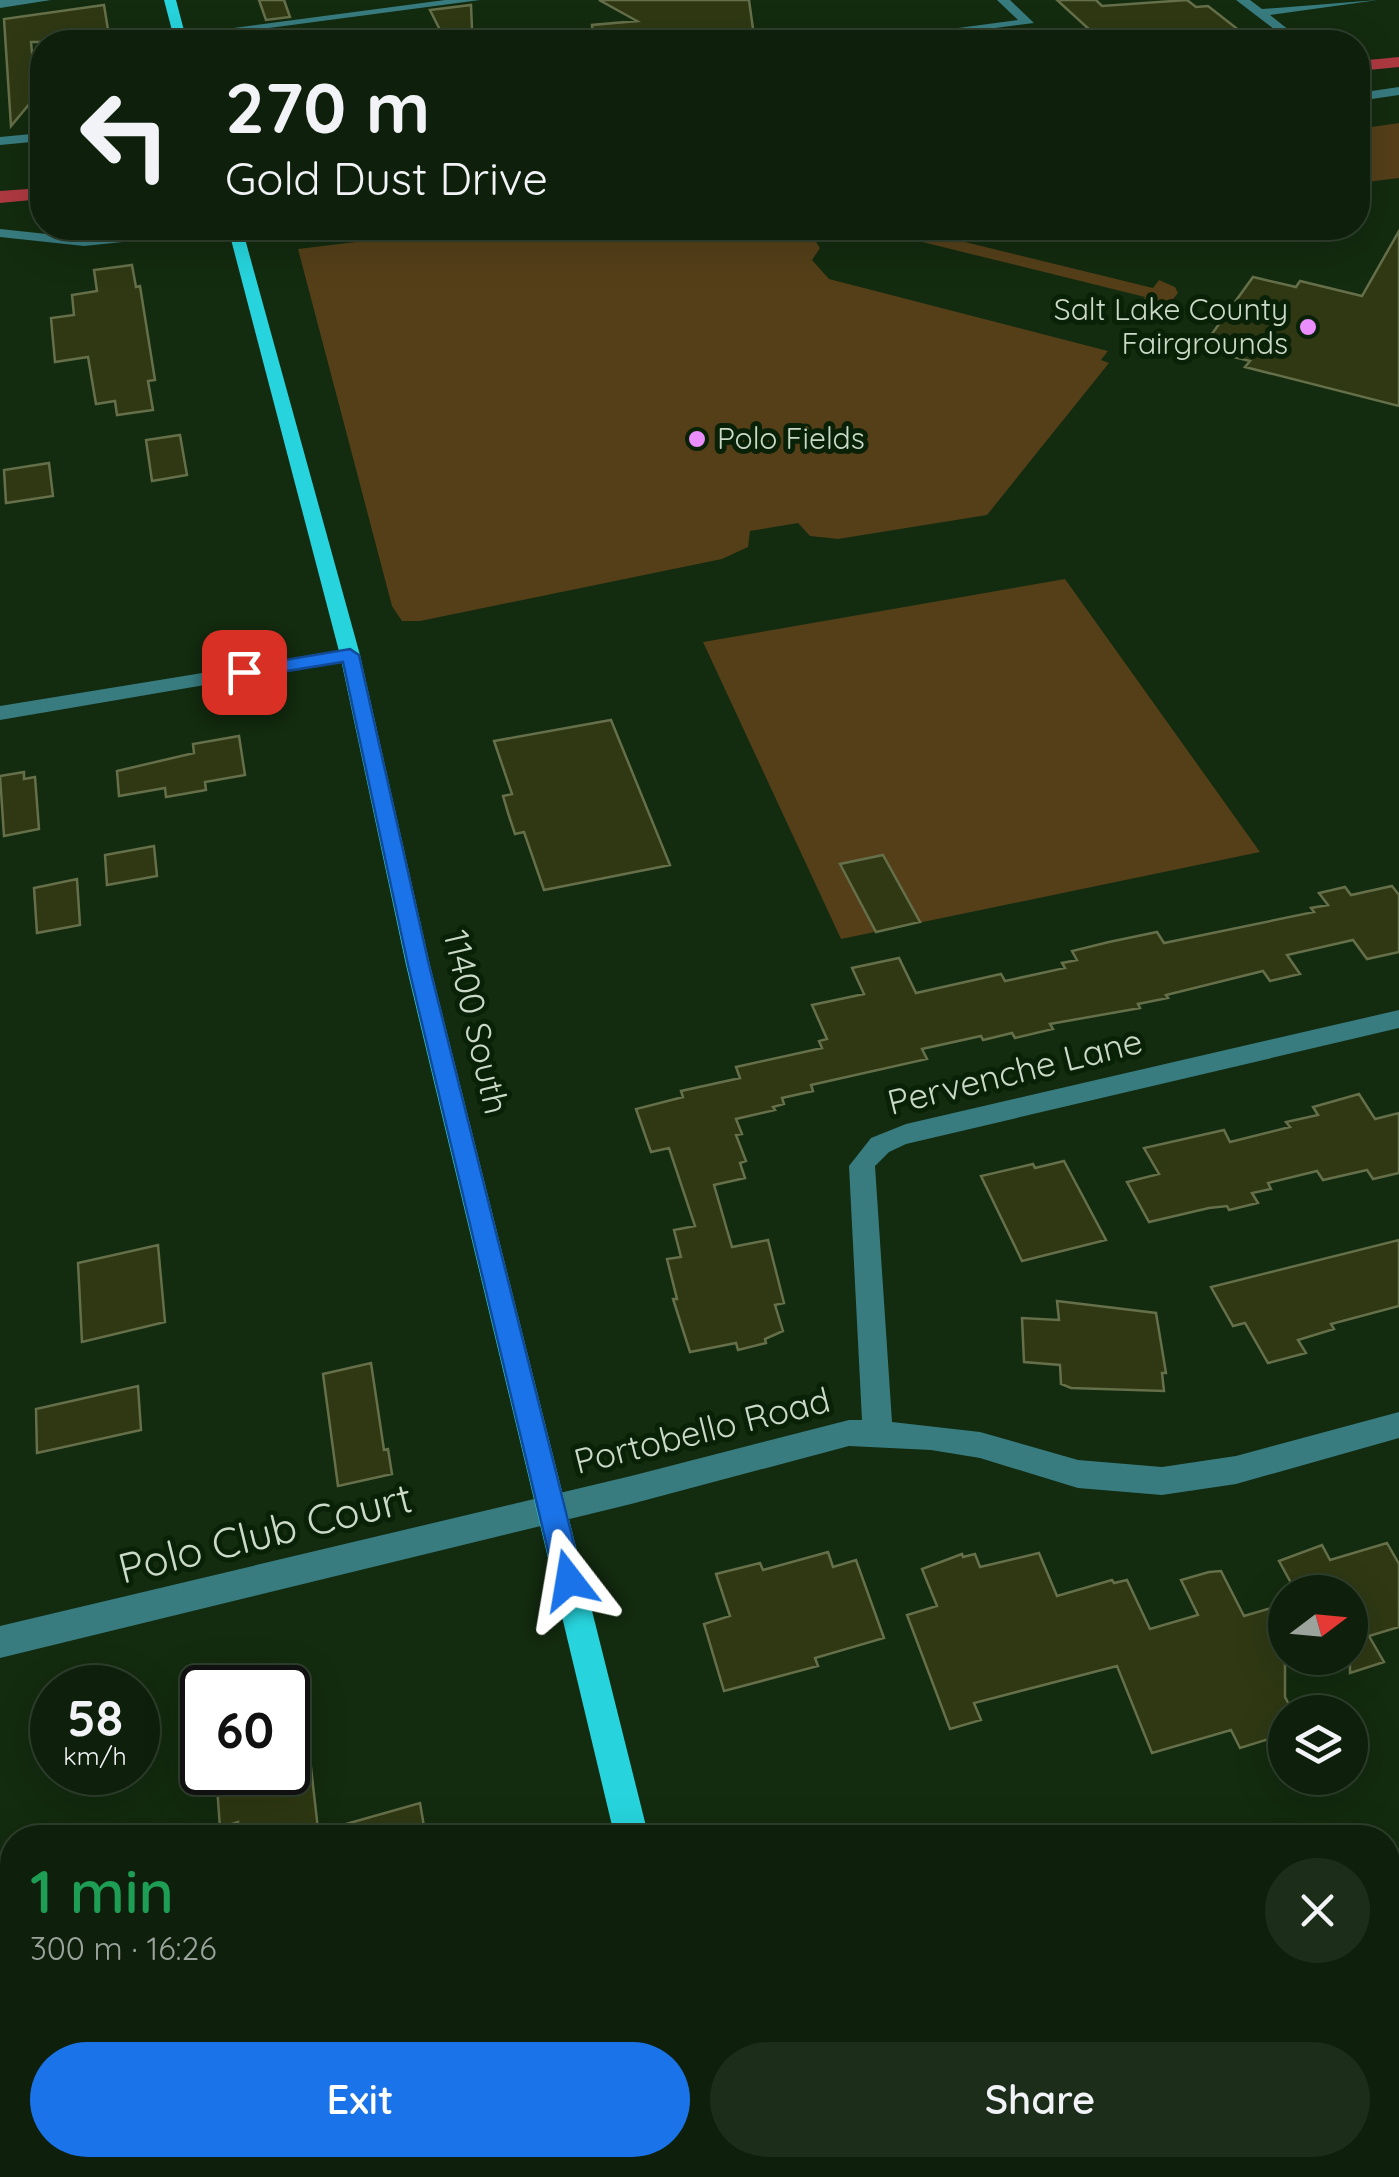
<!DOCTYPE html>
<meta charset="utf-8">
<style>
:root{--surface:#0e200b;--page:#1c2d19;--text:#f1f3f6;--muted:#9ba39d;--line:#2e3e2c;--accent:#1a73e8}
body{margin:0;font-family:Quicksand,sans-serif;background:var(--page);color:var(--text);height:100vh;display:flex;flex-direction:column;font-size:38px;white-space:nowrap}
*{box-sizing:border-box;margin:0}
p{font-size:32px;color:var(--muted)}
.icon{flex:none;width:55px;height:55px;fill:none;stroke:currentColor;stroke-width:2;stroke-linecap:round;stroke-linejoin:round}
.map{position:relative;flex:1;overflow:hidden}
.drawer{position:absolute;left:0px;top:1825px;width:1400px;height:352px;display:flex;flex-direction:column;background:var(--surface);border-radius:40px 40px 0 0;box-shadow:0 10px 40px #0002,0 0 0 2px var(--line)}
.drawer>*{flex:none}
.hud{position:absolute;left:30px;top:30px;width:1340px;height:210px;border-radius:40px;box-shadow:0 10px 40px #0002,0 0 0 2px var(--line);background:#0e200b;color:var(--text);overflow:hidden}
.needle{width:65px;rotate:74deg}
.tools{position:absolute;left:1268px;top:1575px;display:grid;gap:20px}
.tools a{display:grid;place-items:center;width:100px;height:100px;border-radius:50%;background:var(--surface);box-shadow:0 10px 40px #0002,0 0 0 2px var(--line);font-size:50px}
.speed{position:absolute;left:30px;top:1665px;display:flex;gap:20px;font-size:50px;font-weight:700;text-align:center}
.speed>*{display:grid;place-content:center;width:130px;height:130px;border-radius:50%;background:var(--surface);box-shadow:0 10px 40px #0002,0 0 0 2px var(--line);line-height:1}
.speed small{font-size:25px;font-weight:400}
.speed .limit{border:5px solid #111;border-radius:15px;background:#fff;color:#111}
.pin{position:absolute;display:grid;place-items:center;width:85px;height:85px;color:#fff;margin:-42px;border-radius:20px;box-shadow:0 5px 15px #0006}
.me{position:absolute;width:110px;margin:-55px;rotate:346deg;stroke-linejoin:round;filter:drop-shadow(0 0 8px #0008)}
.turn{display:flex;align-items:center;gap:35px;height:210px;padding:0 30px;font-size:45px}
.turn .icon{width:130px;height:130px;stroke-width:2.5}
.turn b{display:block;font-size:70px;line-height:85px}
.round{display:grid;place-items:center;flex:none;width:105px;height:105px;border-radius:52px;background:var(--page)}
.headline{display:flex;align-items:center;justify-content:space-between;height:170px;padding:0 30px}
h1{font-size:60px;font-weight:600;line-height:75px;color:#1e9e55}
.cta{display:flex;gap:20px;margin-top:auto;padding:20px 30px}
.cta a{flex:1;height:115px;border-radius:60px;background:var(--accent);color:#fff;font-size:40px;font-weight:600;line-height:115px;text-align:center}
.cta a+a{background:var(--page);color:var(--text)}
.map>svg:first-child{display:block}
</style>
<div class="map">
<svg width="1399" height="2177" viewBox="0 0 1399 2177">
<rect width="100%" height="100%" fill="#132b0f"/>
<path fill="#543f19" d="M1399,123V178L1358,183V129Z
M472,228H807L820,248L812,260L829,279L1108,351L1101,360L1109,363L987,515L838,539L810,536L798,523L750,531L748,547L722,559L420,621H402L392,606L298,249Z
M891,228H908L1153,288L1159,280L1175,287L1178,293L1169,304H1141L1145,297L886,233Z
M1065,579L1260,852L841,939L703,642Z"/>
<g fill="none" stroke-linecap="round" stroke-linejoin="round">
<path fill="#ae3941" fill-rule="evenodd" d="M1399,57V67L1358,71V61Z
M42,188V199L0,203V191Z"/>
</g>
<path fill="#2f3813" stroke="#656f49" stroke-width="2.5" d="M259,0H284L290,17L266,20Z
M599,0H749L754,36L725,39L727,42H593L592,25L637,21Z
M1057,0H1096L1102,6L1187,0L1196,7L1208,6L1254,42H1103Z
M104,5L110,42H31L36,96L11,126L4,19Z
M471,5L472,29L441,32L430,10Z
M1399,231V406L1245,367L1250,361L1201,349L1253,277L1296,287L1300,281L1362,296Z
M132,265L136,287L140,286L155,380L148,381L153,410L117,415L115,401L96,404L88,357L55,362L51,318L74,315L72,295L97,291L94,270Z
M180,435L187,475L152,481L146,440Z
M49,463L53,496L6,503L4,470Z
M611,720L670,865L544,890L524,832L515,834L509,816L503,796L512,794L494,741Z
M239,736L245,775L205,782L206,790L166,797L165,788L119,796L117,771L194,753L193,744Z
M24,772V779L35,777L39,829L4,836L0,776Z
M154,846L157,876L107,885L105,855Z
M883,855L920,922L876,932L840,864Z
M77,879L80,925L37,933L34,888Z
M1392,886L1399,895V952L1367,959L1353,940L1287,955L1300,974L1270,981L1263,971L1166,995L1168,998L1138,1004L1140,1008L1050,1024L1053,1029L1015,1038L1012,1033L983,1040L981,1036L922,1049L927,1059L811,1085L813,1091L782,1098L784,1104L773,1107L775,1110L736,1119L742,1134L736,1135L746,1161L740,1163L745,1178L714,1185L732,1247L768,1240L784,1303L775,1305L783,1331L765,1339L766,1343L738,1350L736,1343L690,1352L673,1299H677L667,1259L681,1257L674,1230L695,1226L669,1148L651,1152L636,1109L683,1097L681,1091L740,1078L736,1067L822,1048L819,1041L827,1039L812,1005L864,994L852,968L899,958L916,993L1001,974L1005,981L1065,968L1062,963L1077,960L1072,951L1109,942L1157,932L1164,943L1314,912L1311,908L1328,905L1319,893L1345,887L1351,895Z
M1359,1094L1375,1119L1399,1113V1173L1373,1179L1367,1170L1323,1180L1317,1171L1268,1183L1271,1189L1252,1193L1258,1203L1229,1210L1227,1206L1209,1208L1149,1222L1127,1182L1159,1174L1144,1148L1224,1130L1230,1142L1290,1127L1286,1122L1318,1115L1313,1107Z
M1064,1161L1106,1240L1022,1261L981,1176L1033,1164L1035,1168Z
M1399,1240V1306L1331,1324L1334,1329L1298,1340L1306,1353L1268,1363L1245,1323L1233,1326L1211,1287Z
M158,1245L165,1322L82,1342L78,1263Z
M1057,1301L1156,1313L1166,1373H1162L1164,1391L1071,1388L1061,1384L1060,1365L1024,1362L1022,1318L1059,1320Z
M371,1363L384,1450L388,1449L392,1474L338,1486L323,1374Z
M138,1386L141,1430L37,1453L36,1409Z
M1387,1543L1399,1564V1627L1369,1636L1384,1662L1350,1673V1592H1296L1279,1561L1322,1545L1330,1560Z
M828,1552L833,1567L856,1560L884,1638L815,1658L818,1666L724,1691L704,1624L730,1616L716,1574L760,1563L763,1570Z
M1039,1553L1057,1596L1112,1580L1114,1583L1127,1580L1150,1629L1198,1615L1181,1580L1209,1572L1221,1571L1244,1616L1285,1604V1697L1293,1712H1285V1734L1240,1748L1231,1730L1152,1753L1117,1666L974,1703L981,1720L950,1729L907,1615L937,1606L922,1569L962,1554L963,1557L975,1554L980,1567Z
M304,1706L319,1838H239L238,1822L220,1828L216,1772H288V1707Z
M420,1803L426,1838H326L325,1830Z"/>
<g fill="none" stroke-linecap="round" stroke-linejoin="round">
<path fill="#387c80" fill-rule="evenodd" d="M0,0H51L0,8Z
M445,0H480L179,40L173,36Z
M997,0H1010L1034,23L888,42H854L1018,20Z
M1236,0H1250L1262,9L1378,0L1270,15L1304,42H1291Z
M1399,87V95L1358,101V93Z
M42,133V141L0,145V137Z
M181,228H226L219,232L84,246L0,237V229L84,238Z
M350,649L357,651V659L0,720V706Z
M1399,1010V1028L906,1144L889,1152L875,1166L892,1422L980,1432L1078,1460L1162,1467L1236,1456L1399,1412V1438L1236,1484L1162,1495L1078,1488L980,1458L931,1450L849,1446L631,1504L0,1658V1626L631,1476L849,1420H862L849,1166L871,1138L906,1124Z"/>
<path fill="#27d4dd" fill-rule="evenodd" d="M164,0H176L187,42H175Z
M228,228H242L360,655L430,965L649,1838H615L406,965L340,655Z
M694,2165H732L735,2177H697Z"/>
</g>
<path fill="#1a73e8" stroke="#114b97" stroke-width="2.5" d="M350,649L359,655L429,965L583,1580L579,1590L569,1594L559,1590L555,1580L408,965L343,662L244,678L235,672L244,667Z"/>
<g fill="#ea8dfd" stroke="#092106" stroke-width="4">
<circle cx="1308" cy="327" r="10"/>
<circle cx="697" cy="439" r="10"/>
</g>
<g text-anchor="middle" stroke-width="10" stroke-linejoin="round" paint-order="stroke">
<g font-size="30" fill="#cbdac8" stroke="#092106" text-anchor="end">
<text x="1288" y="320">Salt Lake County<tspan x="1288" dy="34">Fairgrounds</tspan></text>
<text x="717" y="449" text-anchor="start">Polo Fields</text>
</g>
<g font-size="35" fill="#cbdac8" stroke="#092106">
<text transform="translate(476 1022) rotate(77)" y="12">11400 South</text>
<text transform="translate(1015 1072) rotate(-14)" y="12">Pervenche Lane</text>
<text transform="translate(702 1431) rotate(-14)" y="12">Portobello Road</text>
</g>
<g font-size="42" fill="#cbdac8" stroke="#092106">
<text transform="translate(265 1533) rotate(-14)" y="15">Polo Club Court</text>
</g>
</g>
</svg>
<div class="tools">
<a><svg class="needle" viewBox="-14 -14 28 28"><path d="M0-13l5 13h-10z" fill="#e53935"/><path d="M0 13l5-13h-10z" fill="#9ba39d"/></svg></a>
<a><svg class="icon" aria-label="layers" viewBox="0 0 24 24"><path d="M12 4l9 5-9 5-9-5zM3 14l9 5 9-5"/></svg></a>
</div>
<div class="speed"><div>58<small>km/h</small></div><div class="limit">60</div></div>
<div class="pin" style="left:244px;top:672px;background:#d93025"><svg class="icon" aria-label="arrive" viewBox="0 0 24 24"><path d="M6 21V4h12l-3 4 3 4H6"/></svg></div>
<svg class="me" style="left:569px;top:1580px" viewBox="-20 -20 40 40"><path d="M0-17L14 15 0 8-14 15z" fill="#1a73e8" stroke="#fff" stroke-width="4"/></svg>
<div class="hud">
<div class="turn"><svg class="icon" aria-label="left" viewBox="0 0 24 24"><path d="M17 20v-9H6M10 6l-5 5 5 5"/></svg><div><b>270 m</b>Gold Dust Drive</div></div>
</div>
<section class="drawer">
<div class="headline"><div><h1>1 min</h1><p>300 m · 16:26</p></div><a class="round"><svg class="icon" aria-label="close" viewBox="0 0 24 24"><path d="M6 6l12 12M18 6L6 18"/></svg></a></div>
<div class="cta"><a>Exit</a><a>Share</a></div>
</section>
</div>
